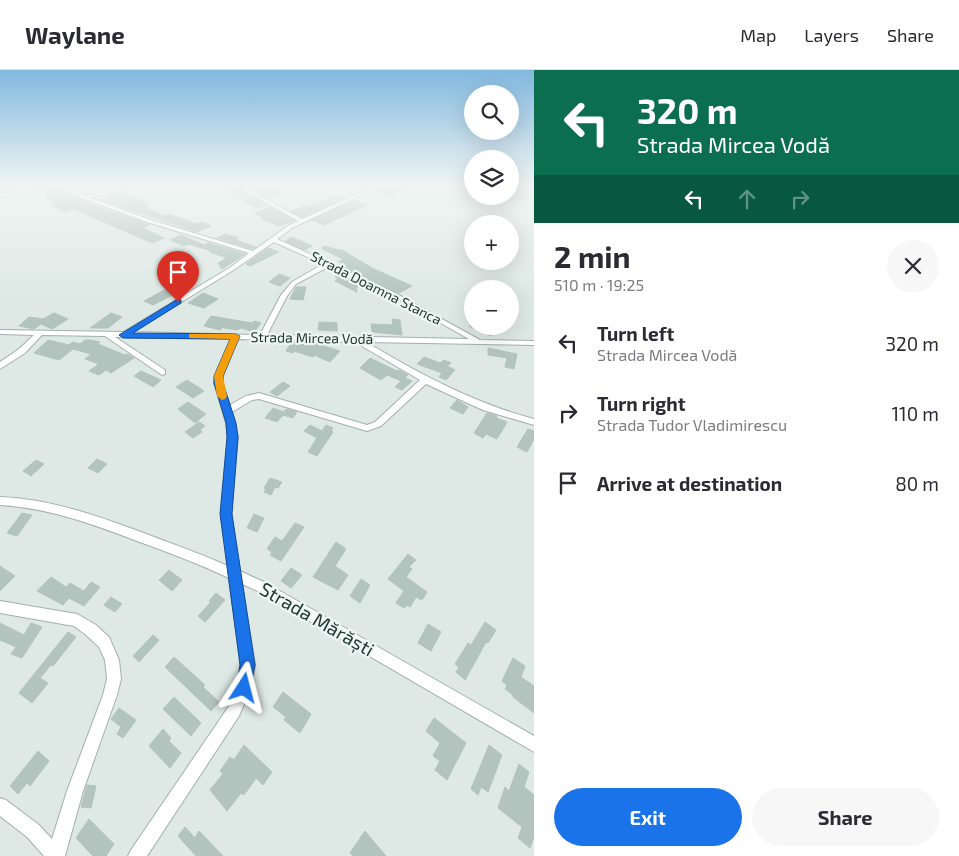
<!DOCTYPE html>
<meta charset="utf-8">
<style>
:root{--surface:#fff;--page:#f7f7f7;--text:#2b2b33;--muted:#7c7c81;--line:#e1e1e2;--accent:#1a73e8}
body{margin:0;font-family:"Exo 2",sans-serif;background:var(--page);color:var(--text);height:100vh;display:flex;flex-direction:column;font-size:19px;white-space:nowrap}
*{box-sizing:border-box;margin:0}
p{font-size:16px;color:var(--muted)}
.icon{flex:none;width:28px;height:28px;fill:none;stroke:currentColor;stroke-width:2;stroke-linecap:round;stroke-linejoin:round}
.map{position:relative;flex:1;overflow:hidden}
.panel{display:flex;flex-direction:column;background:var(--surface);width:425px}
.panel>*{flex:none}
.banner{background:#0b6e4f;color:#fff;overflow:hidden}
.fabs{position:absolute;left:464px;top:15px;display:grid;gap:10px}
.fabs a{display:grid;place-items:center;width:55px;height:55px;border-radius:50%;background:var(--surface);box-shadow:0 5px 20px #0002;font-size:25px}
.pin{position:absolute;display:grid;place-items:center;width:42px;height:42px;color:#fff;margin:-51px -21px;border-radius:50% 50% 50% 0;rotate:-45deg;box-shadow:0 0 5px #0007}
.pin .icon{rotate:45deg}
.me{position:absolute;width:55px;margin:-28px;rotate:9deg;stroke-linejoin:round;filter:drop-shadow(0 0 4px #0008)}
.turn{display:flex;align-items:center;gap:18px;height:105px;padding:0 20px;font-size:22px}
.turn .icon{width:65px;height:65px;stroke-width:2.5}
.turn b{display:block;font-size:35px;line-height:42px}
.lanes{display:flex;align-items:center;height:48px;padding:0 20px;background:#0003;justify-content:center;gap:25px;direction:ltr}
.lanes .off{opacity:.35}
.round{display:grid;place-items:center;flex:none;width:52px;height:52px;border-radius:26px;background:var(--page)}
.overview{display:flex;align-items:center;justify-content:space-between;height:85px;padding:0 20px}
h1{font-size:30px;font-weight:700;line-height:38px}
.primary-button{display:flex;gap:10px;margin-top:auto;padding:10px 20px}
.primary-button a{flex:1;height:58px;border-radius:30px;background:var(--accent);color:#fff;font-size:20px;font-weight:700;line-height:58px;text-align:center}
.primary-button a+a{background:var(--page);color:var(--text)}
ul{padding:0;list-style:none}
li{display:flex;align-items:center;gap:15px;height:70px;padding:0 20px}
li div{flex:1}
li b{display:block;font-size:19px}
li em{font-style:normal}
header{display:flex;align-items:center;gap:30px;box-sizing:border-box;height:70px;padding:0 25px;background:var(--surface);border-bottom:1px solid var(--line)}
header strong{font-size:24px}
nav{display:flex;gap:28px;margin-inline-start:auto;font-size:18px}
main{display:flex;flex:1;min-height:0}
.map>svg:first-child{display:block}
</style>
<header>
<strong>Waylane</strong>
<nav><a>Map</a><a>Layers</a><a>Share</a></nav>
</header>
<main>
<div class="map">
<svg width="534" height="786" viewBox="0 0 534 786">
<rect width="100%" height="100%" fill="#dee9e5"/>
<path fill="#b3c4be" stroke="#b1c3bc" d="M219,116H235L266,135L257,138L244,132L247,131L231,124L236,123Z
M245,116H267L281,120L278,122L283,123L270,129Z
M386,116H392L403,119L391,126L375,121Z
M55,118L90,134L150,155L143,158L164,168L152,173L74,139L64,142L51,134L57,132L47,128L52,126L44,122Z
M121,121L145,131L143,132L149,135L144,137L165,146L170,144L196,154L202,152L211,156L197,162L102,130L112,126L109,125Z
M340,125L346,127L302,147L291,141Z
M355,130L367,135L324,155L312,150Z
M270,137L272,138L294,151L279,156L262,149L264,148L254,143Z
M226,164L238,168L236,170L256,177L253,179L217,168Z
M181,165L204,175L208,173L245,184L222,199L218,193L227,188L210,182L212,181L188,174L184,176L170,170Z
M292,167L312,176L305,180L285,171Z
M323,176L344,181L372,198L412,216L399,223L345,198L347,196L339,192L343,189L322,179Z
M268,178L279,182L250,196L246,194Z
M279,204L290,208L280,216L269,212Z
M338,204L366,216L356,217L357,222L335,211L338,208L335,207Z
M185,209L194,214L153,235L144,231Z
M296,217H306L303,230L290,229Z
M203,223L218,229L204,238L188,233Z
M54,243L68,249L52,259L41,254L34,259L19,256L29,247L43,249Z
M111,243L122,247L108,258H90Z
M211,246L252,253L254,251L261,253L254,262L241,258L237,260L224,258L226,255L220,260L204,256Z
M392,249L400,250L402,265L372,262L371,254L393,255Z
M319,252L337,253V261L318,260Z
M469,256H501L491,266Z
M48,270L69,275L73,272L80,274L85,270H90L100,272L98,274L125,285L127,284L134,288L111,303L106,300L99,305L89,301L99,294L85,289L91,284L73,279L59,290L34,283Z
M292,272L311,275L314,273L340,281L330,292L314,285L313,287L294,281L293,283L286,281Z
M488,278L517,284L514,299L505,297L507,288L488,285Z
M424,287L440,293L444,290L451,293L447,296L455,300L446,310L439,307L442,303L417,294Z
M370,288L397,301L399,300L408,305L405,308L412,311L402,320L395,317L401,311L387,305L381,310L360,298Z
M141,301L161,310L153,317L134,306Z
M187,310L204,321L193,328L176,317Z
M283,312L290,316L277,326L270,322Z
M457,330L468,337L463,344L450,338Z
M188,332L206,344L195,353L178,339Z
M273,338L284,342L286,339L297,342L293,348L283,345L277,352L265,348Z
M487,343L497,346L496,348L507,352L497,369L486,364L483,368L474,363Z
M199,352L205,356L200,360L202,362L193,368L185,362Z
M310,355L322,361L326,355L333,358L331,361L333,362L317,386L308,382L317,368L304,361Z
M528,359L534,361V369L527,382L517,377Z
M97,389L107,394L98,403L88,398Z
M36,390L44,394L31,406L23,401Z
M270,408L282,412L278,418L275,417L271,425L264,422L266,419L264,418Z
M22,443L32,445L17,466L7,463Z
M254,444L264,448L257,462L247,458Z
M295,453L304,457L281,491L270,485L272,482L267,479L275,467L282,471Z
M336,472L346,479L335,496L348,505L338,520L313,507Z
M408,484L416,490L409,497L412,499L406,507L427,522L422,530L416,527L410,537L407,535L404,538L396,533L404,521L388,509Z
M0,496L15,506L0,521Z
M291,498L302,505L291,518L281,511Z
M169,500L182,510L172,521L159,510Z
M51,507L66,517L70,513L84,521L91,512L100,517L84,536L69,528L63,535L37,521Z
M361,509L370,515L360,533L350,526Z
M216,523L225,530L205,552L198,546L211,532L209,531Z
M111,527L122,534L115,542L104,535Z
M485,552L496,560L488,573L486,572L465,610L456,602L459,597L455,594L468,573L471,575Z
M0,553L24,565L31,553L42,557L22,588L11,584L16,577L0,570Z
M428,554L441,562L431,581L418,573Z
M68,562L76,567L53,596L51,595L40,608L48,613L32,633L19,623Z
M153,565L159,570L139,592L133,586Z
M174,587L205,615L203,617L219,632L211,641L165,597Z
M513,588L525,596L521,607L534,616V643L513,627V625L505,619L507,615L502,611Z
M283,622L311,644L300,663L284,650L286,647L273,637Z
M174,627L201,653L191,666L163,639Z
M119,638L136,650L123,668L117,664L121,657L111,649Z
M434,648L466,673L447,710L435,700L440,691L433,686L440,673L426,661Z
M163,659L171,668L169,671L181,683L170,698L149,676Z
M244,675L272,702L263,715L256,708L244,725L241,723L227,741L210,720L223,704L220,701L230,687L234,690Z
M489,675L502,685L488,722L481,717L478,725L471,719Z
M38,681L49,691L30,716L27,713L18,724L10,716Z
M519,694L529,702L524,717L534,725V767L530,778L518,768L522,757L498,738L505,717L509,721Z
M87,715L96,716L91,738L81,737Z
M89,749L114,774L106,786H93L76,768Z
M185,757L195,768L199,761L223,786H196L178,766Z
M365,761L386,786H353L350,783Z"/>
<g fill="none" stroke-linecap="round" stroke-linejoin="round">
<g stroke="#a1b0ac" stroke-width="2">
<path id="street" d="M36,116H42L0,128V124Z
M60,116H65L86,126L123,116H129V117L91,128L151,150L253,181L288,156L298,151L237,116H242L302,149L375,116H380L292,158L277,169L393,222L480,270L534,271V275L366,272C420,304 473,333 534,349V355L483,340L426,314L381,356L367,361L259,329L252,330L232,342L238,367L231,444L240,501L266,513L534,666V682L258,521L242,514L255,595L251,618L239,646L147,786H128L131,780L229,636L237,617L241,595L229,508C199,494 168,482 137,471C92,454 49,438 0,435V427C50,429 95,445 141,462C170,473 199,483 228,496L221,444L228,367L226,353L214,313L215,306L231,269L115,267L165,300V304L162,305L105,266L42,265L25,283L0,299V292L19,279L34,265L0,264V260L123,262L231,197L249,183L147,152L84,129ZM274,172L323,194L292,212L281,225L260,265L133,262L235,199ZM328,197L389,224L469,269L267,265L287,226L296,214ZM238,269L355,272L420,310L375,352L367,355L259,323L246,326L230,335L222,313L223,306Z
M0,531L77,544L96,555L109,567L119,590L121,609L117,625L83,721L65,786H44L27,767L0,746V728L6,730L39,755L52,769L67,721L103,625L107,609L105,590L99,577L86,565L74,556L0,543Z"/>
</g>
<path stroke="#7faca1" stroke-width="1" stroke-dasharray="1 2" stroke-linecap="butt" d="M519,116L534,121"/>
<use href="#street" fill="#fff" fill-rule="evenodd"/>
</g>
<linearGradient id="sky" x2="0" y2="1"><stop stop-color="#81b8de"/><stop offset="0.51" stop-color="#f0f5f3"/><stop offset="1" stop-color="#f0f5f3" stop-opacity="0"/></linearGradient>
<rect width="534" height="226" fill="url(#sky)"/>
<path fill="#1a73e8" stroke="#114b97" d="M178,229L181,230V233L133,263L236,264L240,266L223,306V313L236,353L238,367L232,444L255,595L249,624L244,626L238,624L236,618L240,595L220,444L227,367L226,353L214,313V306L230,269L123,268L119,265Z"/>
<path fill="#f59e0b" d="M189,264H236L240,266L223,306L227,326L225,329L222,330L217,326L214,306L230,269L192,268H189Z"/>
<g text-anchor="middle" stroke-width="4.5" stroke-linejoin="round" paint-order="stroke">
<g font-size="14" fill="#203833" stroke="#eef6f3">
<text transform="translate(376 218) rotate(27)" y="5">Strada Doamna Stanca</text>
<text transform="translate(312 268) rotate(1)" y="5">Strada Mircea Vodă</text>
</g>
<g font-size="19" fill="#203833" stroke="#eef6f3">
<text transform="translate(317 549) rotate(30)" y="7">Strada Mărăști</text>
</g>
</g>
</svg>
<div class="fabs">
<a><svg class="icon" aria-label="search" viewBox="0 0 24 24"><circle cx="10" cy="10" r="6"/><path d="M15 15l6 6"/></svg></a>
<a><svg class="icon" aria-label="layers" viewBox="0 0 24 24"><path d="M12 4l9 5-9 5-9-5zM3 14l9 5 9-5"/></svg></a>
<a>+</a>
<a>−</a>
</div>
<div class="pin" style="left:178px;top:232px;background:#d93025"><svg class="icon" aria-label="arrive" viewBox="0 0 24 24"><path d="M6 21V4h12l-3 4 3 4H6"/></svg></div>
<svg class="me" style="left:244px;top:618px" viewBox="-20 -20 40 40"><path d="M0-17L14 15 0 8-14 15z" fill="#1a73e8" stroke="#fff" stroke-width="4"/></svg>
</div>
<section class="panel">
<div class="banner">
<div class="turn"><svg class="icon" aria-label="left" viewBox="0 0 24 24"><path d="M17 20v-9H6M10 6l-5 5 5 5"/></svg><div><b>320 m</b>Strada Mircea Vodă</div></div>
<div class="lanes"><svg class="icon" aria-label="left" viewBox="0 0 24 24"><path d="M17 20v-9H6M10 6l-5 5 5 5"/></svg><svg class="icon off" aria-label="ahead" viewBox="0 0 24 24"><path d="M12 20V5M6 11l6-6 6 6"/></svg><svg class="icon off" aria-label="right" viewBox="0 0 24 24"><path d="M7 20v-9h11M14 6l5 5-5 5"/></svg></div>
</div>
<div class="overview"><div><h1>2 min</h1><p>510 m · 19:25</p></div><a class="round"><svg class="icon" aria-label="close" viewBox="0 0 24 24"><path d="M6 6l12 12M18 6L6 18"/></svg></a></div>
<ul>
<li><svg class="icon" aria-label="left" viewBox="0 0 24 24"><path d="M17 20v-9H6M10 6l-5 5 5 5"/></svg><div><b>Turn left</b><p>Strada Mircea Vodă</p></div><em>320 m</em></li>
<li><svg class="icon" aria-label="right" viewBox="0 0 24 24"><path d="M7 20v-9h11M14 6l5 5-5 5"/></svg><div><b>Turn right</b><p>Strada Tudor Vladimirescu</p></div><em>110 m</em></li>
<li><svg class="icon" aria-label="arrive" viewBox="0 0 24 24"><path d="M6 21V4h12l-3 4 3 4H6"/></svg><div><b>Arrive at destination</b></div><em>80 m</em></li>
</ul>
<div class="primary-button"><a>Exit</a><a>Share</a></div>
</section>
</main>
